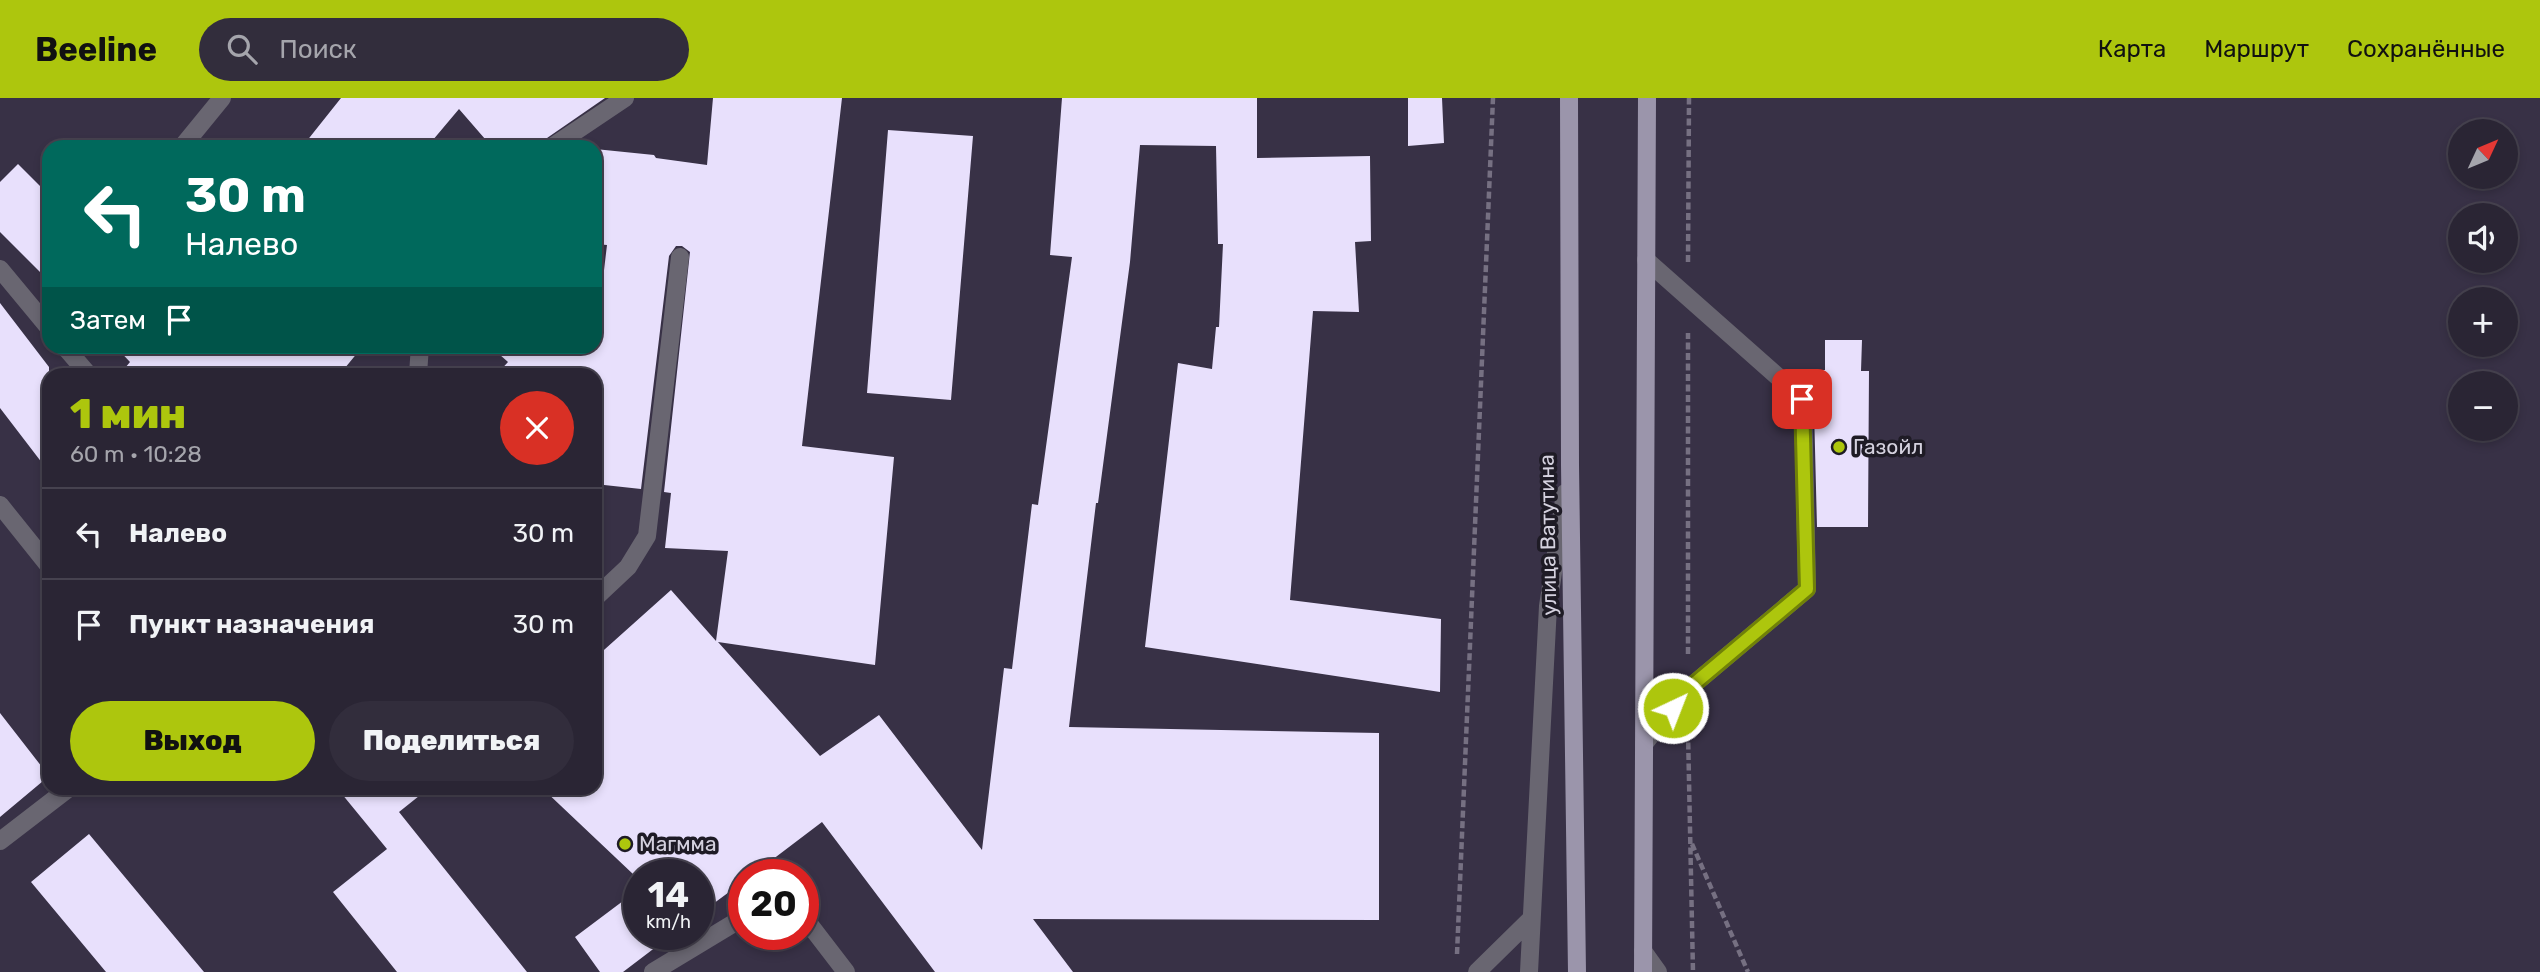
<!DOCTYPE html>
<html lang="ru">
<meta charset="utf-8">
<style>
:root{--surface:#2a2534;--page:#322d3c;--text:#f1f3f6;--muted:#a5a5ac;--line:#46424f;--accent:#adc60d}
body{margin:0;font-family:Rubik,sans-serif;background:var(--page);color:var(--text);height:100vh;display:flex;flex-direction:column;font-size:26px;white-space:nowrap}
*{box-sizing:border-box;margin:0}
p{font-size:23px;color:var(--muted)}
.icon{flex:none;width:38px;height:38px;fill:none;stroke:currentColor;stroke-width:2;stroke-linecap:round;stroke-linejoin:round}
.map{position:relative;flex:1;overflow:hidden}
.side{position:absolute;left:42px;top:270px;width:560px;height:427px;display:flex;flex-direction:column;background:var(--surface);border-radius:21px;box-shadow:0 4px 10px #0003,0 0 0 2px var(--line)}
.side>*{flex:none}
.hud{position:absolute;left:42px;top:42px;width:560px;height:214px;border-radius:21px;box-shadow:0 4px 10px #0003,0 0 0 2px var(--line);background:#00695c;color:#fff;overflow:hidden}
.needle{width:46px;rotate:46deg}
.fabs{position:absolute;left:2448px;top:21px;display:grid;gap:14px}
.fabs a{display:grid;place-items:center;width:70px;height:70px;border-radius:50%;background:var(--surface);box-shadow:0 4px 10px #0003,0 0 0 2px var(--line);font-size:35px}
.speed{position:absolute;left:623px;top:761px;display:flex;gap:14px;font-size:35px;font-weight:700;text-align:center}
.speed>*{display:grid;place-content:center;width:91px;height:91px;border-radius:50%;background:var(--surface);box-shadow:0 4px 10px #0003,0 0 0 2px var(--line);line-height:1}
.speed small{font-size:18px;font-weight:400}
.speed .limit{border:10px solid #d22;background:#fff;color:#111}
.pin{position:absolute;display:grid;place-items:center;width:60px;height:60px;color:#fff;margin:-30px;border-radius:14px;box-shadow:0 4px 10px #0006}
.me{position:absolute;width:77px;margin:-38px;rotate:43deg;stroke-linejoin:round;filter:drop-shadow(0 0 5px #0008)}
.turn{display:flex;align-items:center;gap:24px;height:147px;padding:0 28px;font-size:32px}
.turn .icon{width:91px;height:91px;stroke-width:2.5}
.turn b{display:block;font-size:49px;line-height:60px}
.then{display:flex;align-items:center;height:66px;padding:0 28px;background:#0003;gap:14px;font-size:26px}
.round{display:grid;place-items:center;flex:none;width:74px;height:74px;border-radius:37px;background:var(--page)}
.overview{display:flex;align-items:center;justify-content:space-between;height:119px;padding:0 28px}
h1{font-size:42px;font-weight:800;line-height:52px;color:var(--accent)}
.button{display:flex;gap:14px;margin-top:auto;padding:14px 28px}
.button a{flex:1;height:80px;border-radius:42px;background:var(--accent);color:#111;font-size:28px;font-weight:800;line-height:80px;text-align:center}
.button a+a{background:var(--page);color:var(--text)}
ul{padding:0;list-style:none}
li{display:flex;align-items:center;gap:21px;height:91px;padding:0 28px;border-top:2px solid var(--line)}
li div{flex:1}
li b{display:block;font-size:26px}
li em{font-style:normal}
header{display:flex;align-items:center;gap:42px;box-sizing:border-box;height:98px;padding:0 35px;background:var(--accent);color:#111}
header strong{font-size:33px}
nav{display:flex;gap:38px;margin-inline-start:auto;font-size:24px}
.search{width:490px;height:63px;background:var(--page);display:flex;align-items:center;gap:18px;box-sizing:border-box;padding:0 24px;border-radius:38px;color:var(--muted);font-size:26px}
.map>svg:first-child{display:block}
</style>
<header>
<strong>Beeline</strong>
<div class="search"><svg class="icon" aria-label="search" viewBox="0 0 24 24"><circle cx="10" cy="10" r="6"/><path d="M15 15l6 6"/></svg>Поиск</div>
<nav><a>Карта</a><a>Маршрут</a><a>Сохранённые</a></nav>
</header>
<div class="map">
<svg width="2540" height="874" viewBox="0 0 2540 874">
<rect width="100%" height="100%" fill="#383146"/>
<path fill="#e8e0fc" d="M341,0H605L534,49H492L459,11L427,49H302Z
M713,0H842L802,348L894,359L875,567L718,544L820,658L879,617L982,752L1004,570L1012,571L1032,406L1038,407L1072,159L1050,157L1062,0H1257V60L1370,58L1371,143L1355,144L1359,214L1313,213L1290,502L1441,521L1440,594L1145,549L1178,265L1212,271L1216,229H1219L1223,146H1218L1216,48L1140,47L1130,164L1098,405H1096L1069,629L1379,635V822L1033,821L1073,874H935L822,724L752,777H744V783L698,817V777H634L542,690H595V560L671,492L716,543L728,453L665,450L671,395L664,394L690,154L682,148H676L669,158L641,391L595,386V276H497L508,264L490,248H595L607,147L595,146V51L654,57L656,60L707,67Z
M1408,0H1442L1444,45L1408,48Z
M888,32L973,38L951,302L867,295Z
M18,66L49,97V183L0,134V84Z
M0,205L49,269V374L0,310Z
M1825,242H1862L1861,273H1869L1868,429H1817L1813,272H1825Z
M115,248H363L340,276H120L130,264Z
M0,615L49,678L0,719Z
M337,690H429L399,714L527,874H397L333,794L387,751Z
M89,736L204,874H106L31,784Z
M639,791V836H673L623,874H600L575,839Z"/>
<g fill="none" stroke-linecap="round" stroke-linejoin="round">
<path stroke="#767082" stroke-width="4.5" stroke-dasharray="7 3.5" stroke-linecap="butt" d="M1688,164L1689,0
M1688,556V235
M1688,634L1693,874
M1692,746L1748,874
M1457,856L1493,0"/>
<path stroke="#696671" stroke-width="18" d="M182,49L222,0
M552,49L625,0
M0,171L49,230
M64,248L88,276
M418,276L420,248
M0,407L49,468
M595,500L628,469L647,438L680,159
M1644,646L1688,591L1807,491L1803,301L1646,162
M0,743L69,690
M803,818L846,874
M1643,853L1658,874
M653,874L744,819
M1477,874L1531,821
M1529,874L1548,508L1565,395"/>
<path stroke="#9b95ab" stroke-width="18" d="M1569,0L1570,367L1577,874
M1643,874L1647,0"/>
</g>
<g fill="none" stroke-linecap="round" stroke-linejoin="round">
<g stroke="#708108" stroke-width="18">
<path id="route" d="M1673,610L1688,591L1807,491L1802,301"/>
</g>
<use href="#route" stroke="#adc60d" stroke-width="12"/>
</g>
<g fill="#adc60d" stroke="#1e1b25" stroke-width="2.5">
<circle cx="1839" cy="349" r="7"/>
<circle cx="625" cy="746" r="7"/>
</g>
<g text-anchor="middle" stroke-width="7" stroke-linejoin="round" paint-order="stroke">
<g font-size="21" fill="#d4d1de" stroke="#1e1b25" text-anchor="start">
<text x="1853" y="356">Газойл</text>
<text x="639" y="753">Магмма</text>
</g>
<g font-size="21" fill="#d4d1de" stroke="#1e1b25">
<text transform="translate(1548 437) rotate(-91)" y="7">улица Ватутина</text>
</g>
</g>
</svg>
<div class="fabs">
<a><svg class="needle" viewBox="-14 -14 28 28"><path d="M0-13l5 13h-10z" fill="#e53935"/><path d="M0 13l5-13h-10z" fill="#a5a5ac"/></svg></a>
<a><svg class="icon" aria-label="sound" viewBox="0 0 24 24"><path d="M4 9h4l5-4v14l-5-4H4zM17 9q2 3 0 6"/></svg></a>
<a>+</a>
<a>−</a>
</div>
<div class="speed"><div>14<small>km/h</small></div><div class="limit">20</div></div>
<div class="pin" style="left:1802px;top:301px;background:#d93025"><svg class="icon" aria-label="arrive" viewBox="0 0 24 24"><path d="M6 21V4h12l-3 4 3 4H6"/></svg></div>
<svg class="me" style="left:1673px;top:610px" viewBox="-20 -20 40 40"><circle r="17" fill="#adc60d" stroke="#fff" stroke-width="3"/><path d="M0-11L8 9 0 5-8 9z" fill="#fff"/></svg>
<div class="hud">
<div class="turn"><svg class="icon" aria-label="left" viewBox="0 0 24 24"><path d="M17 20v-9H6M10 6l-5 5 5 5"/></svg><div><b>30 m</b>Налево</div></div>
<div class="then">Затем<svg class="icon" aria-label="arrive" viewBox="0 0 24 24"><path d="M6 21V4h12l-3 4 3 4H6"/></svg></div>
</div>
<section class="side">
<div class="overview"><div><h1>1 мин</h1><p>60 m · 10:28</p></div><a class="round" style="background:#d93025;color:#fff"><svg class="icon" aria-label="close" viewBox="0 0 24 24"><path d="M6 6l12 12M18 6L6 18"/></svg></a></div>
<ul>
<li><svg class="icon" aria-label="left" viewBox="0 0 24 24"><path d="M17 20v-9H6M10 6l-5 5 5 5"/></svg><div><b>Налево</b></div><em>30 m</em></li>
<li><svg class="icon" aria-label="arrive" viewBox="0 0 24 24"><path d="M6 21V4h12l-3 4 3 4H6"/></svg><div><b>Пункт назначения</b></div><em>30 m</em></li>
</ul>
<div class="button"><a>Выход</a><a>Поделиться</a></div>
</section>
</div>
